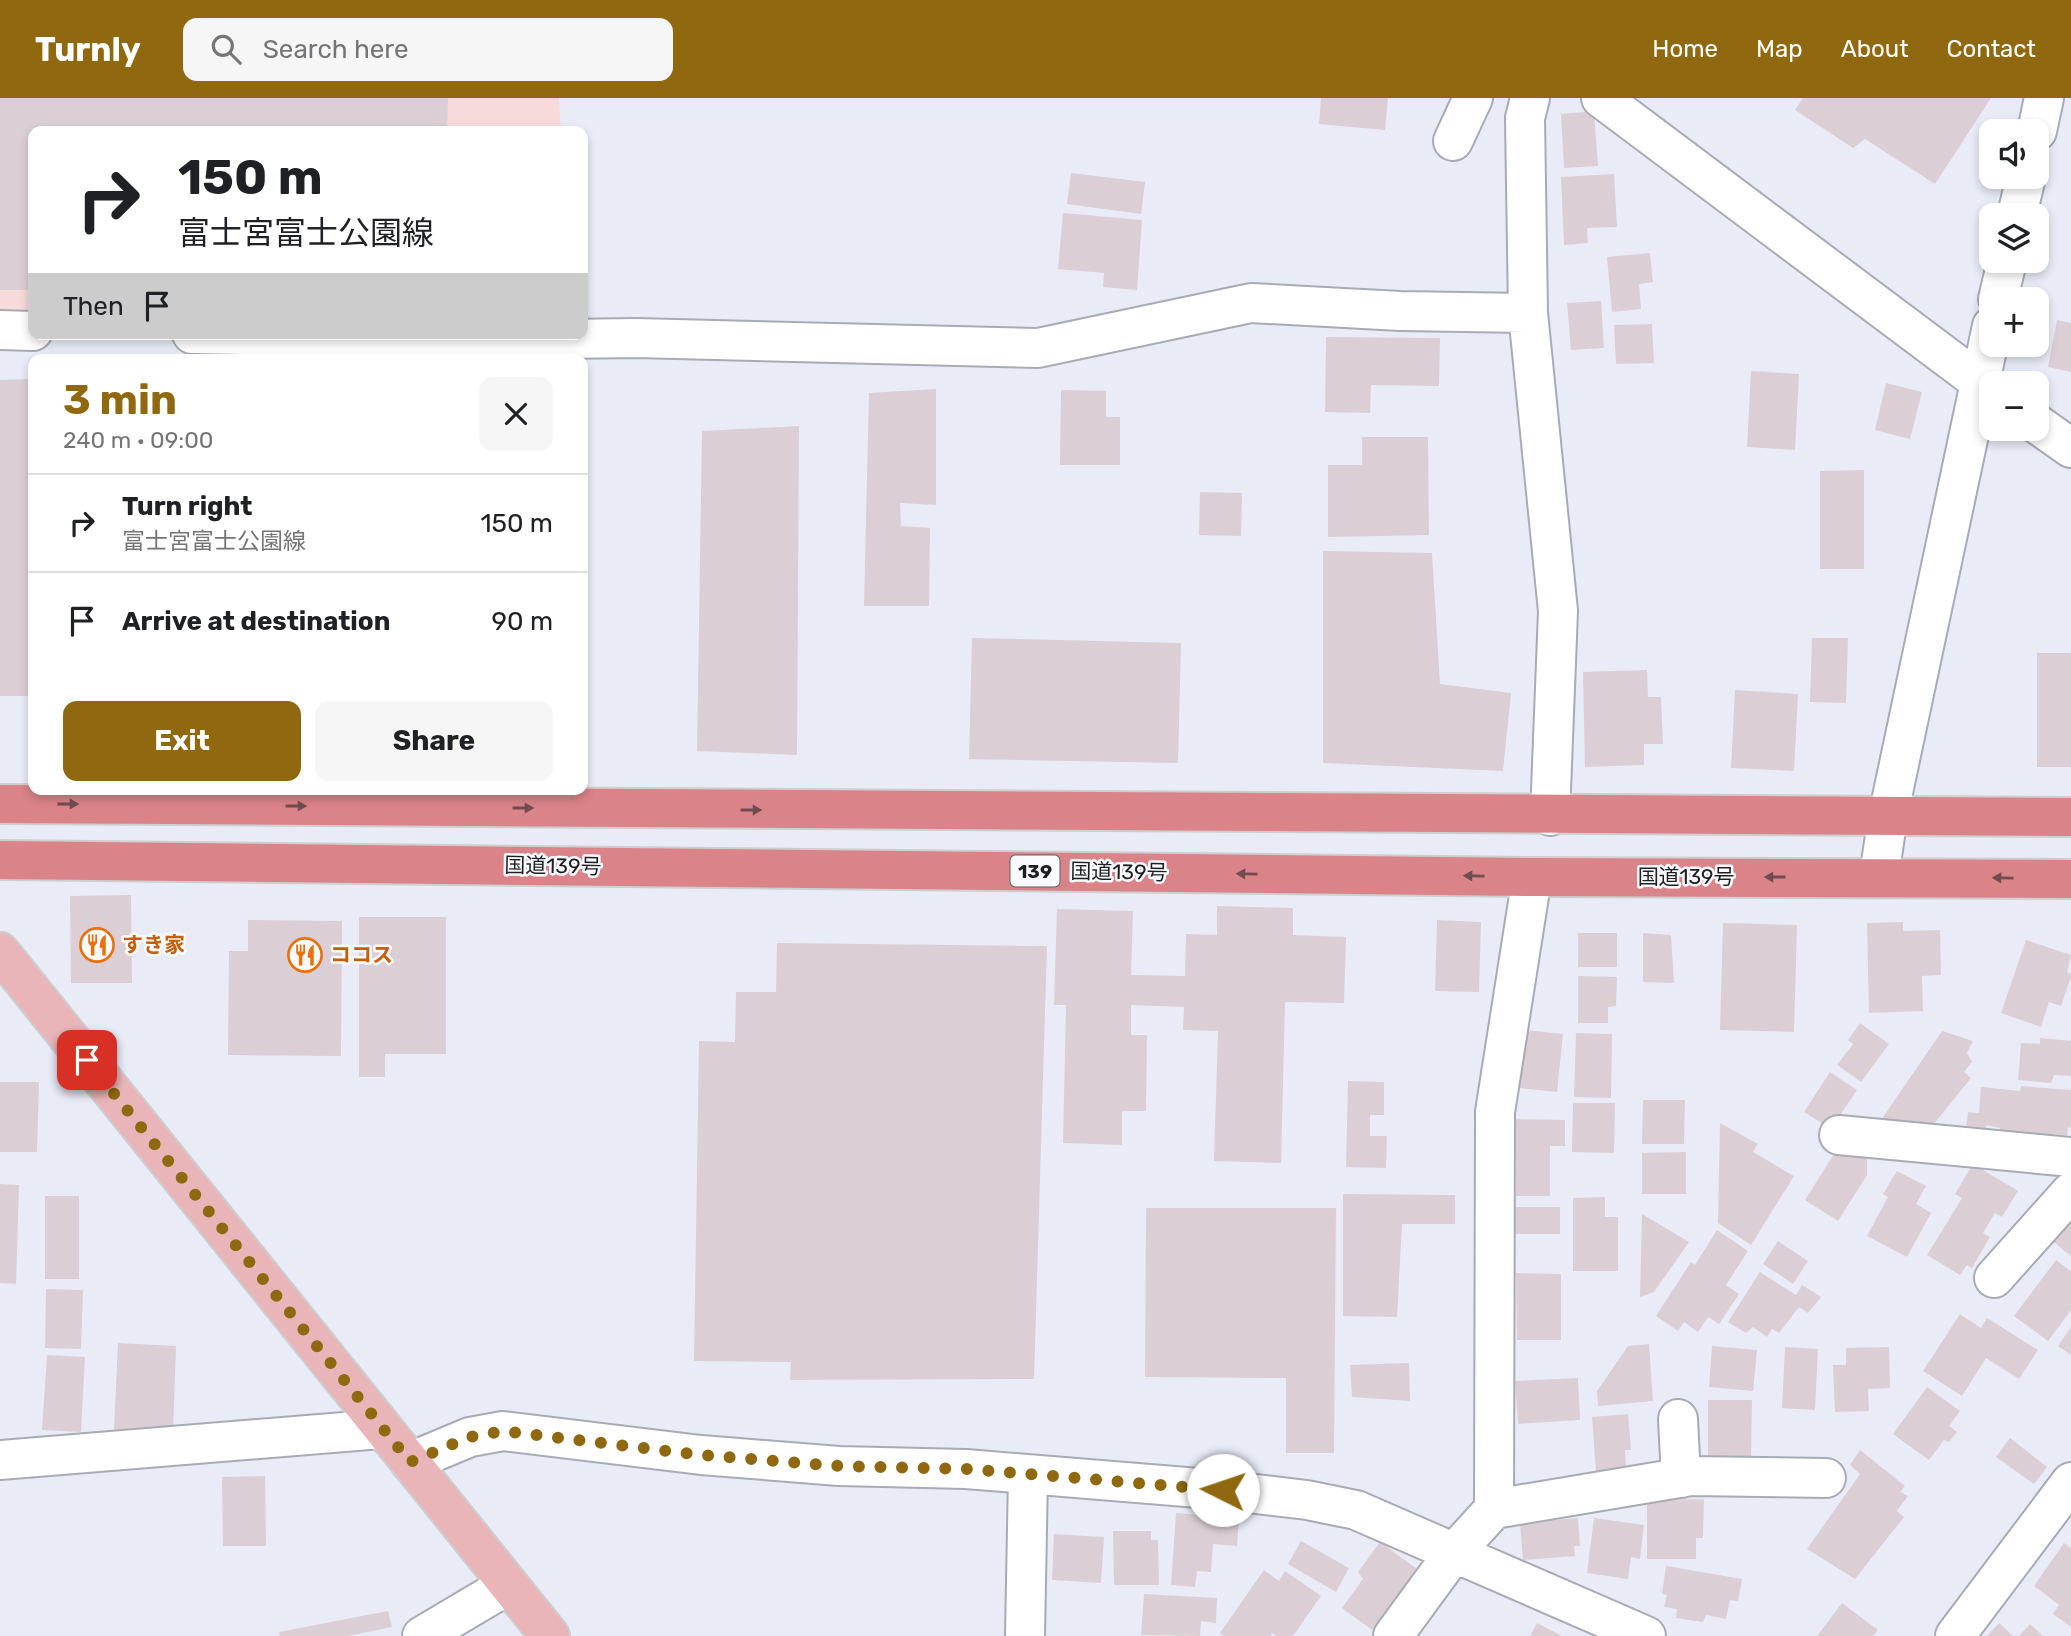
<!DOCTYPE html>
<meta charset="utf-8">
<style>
:root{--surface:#fff;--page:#f6f6f6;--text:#202124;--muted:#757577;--line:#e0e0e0;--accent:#90680f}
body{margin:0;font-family:Rubik,"Noto Sans JP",sans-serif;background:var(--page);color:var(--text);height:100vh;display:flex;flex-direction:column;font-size:26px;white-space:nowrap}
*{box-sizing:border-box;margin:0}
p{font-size:23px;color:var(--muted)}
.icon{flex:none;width:38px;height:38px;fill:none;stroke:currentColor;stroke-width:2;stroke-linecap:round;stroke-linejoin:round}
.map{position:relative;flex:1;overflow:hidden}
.panel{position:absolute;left:28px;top:256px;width:560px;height:441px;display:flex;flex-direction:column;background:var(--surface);border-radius:14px;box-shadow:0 4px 10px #0003}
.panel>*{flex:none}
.guide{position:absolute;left:28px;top:28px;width:560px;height:214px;border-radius:14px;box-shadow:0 4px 10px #0003;background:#fff;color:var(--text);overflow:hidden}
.buttons{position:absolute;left:1979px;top:21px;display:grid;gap:14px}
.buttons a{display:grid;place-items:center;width:70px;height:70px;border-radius:14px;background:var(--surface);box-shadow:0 4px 10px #0003;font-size:35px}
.pin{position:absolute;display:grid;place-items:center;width:60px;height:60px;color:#fff;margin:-30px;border-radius:14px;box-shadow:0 4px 10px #0006}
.me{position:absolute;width:77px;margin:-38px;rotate:274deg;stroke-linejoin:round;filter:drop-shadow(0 0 5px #0008)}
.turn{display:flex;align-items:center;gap:24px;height:147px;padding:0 35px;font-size:32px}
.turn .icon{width:91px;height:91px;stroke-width:2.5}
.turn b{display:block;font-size:49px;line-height:60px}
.then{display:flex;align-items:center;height:66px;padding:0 35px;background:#0003;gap:14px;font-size:26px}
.round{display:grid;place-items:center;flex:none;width:74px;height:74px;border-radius:14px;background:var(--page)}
.summary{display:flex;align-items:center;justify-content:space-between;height:119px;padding:0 35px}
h1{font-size:42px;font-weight:700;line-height:52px;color:var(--accent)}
.button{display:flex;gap:14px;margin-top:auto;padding:14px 35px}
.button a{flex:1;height:80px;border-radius:14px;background:var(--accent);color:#fff;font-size:28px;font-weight:700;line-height:80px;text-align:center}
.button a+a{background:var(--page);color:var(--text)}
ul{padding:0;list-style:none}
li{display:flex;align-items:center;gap:21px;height:98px;padding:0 35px;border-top:2px solid var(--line)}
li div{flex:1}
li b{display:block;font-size:26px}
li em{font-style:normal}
header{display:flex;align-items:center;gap:42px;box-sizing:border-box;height:98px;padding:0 35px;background:var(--accent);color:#fff}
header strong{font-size:33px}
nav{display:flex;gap:38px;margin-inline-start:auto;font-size:24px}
.search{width:490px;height:63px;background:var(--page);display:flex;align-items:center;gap:18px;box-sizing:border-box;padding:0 24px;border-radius:14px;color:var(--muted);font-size:26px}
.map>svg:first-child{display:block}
</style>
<header>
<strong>Turnly</strong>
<div class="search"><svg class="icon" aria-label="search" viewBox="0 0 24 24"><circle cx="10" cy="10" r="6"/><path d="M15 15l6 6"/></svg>Search here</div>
<nav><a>Home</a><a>Map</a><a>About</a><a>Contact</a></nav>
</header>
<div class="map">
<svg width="2071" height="1538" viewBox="0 0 2071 1538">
<rect width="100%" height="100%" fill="#e9ecf7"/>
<path fill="#f6dbda" d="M0,0H559L561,33H33V231L0,232Z"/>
<path fill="#dbcfd5" d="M0,0H448L447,33H33V192H0Z
M1321,0H1388L1385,32L1319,26Z
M1803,0H1991L1935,86L1865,41L1853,50L1795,12Z
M1594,13L1598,68L1564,70L1561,16Z
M1071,75L1145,84L1141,116L1067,106Z
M1614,76L1617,129L1587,130L1588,145L1564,147L1561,79Z
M1063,115L1142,122L1137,192L1103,189L1104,175L1058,171Z
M1650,155L1653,184L1639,186L1641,211L1612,214L1607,159Z
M1601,203L1604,250L1571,252L1567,205Z
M2057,222L2071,225V274L2048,269Z
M1652,226L1654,265L1616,266L1614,227Z
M1326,239L1440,240L1439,288L1371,287L1370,315L1325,314Z
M1751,273L1799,276L1795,352L1747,349Z
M33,281V598H0V282Z
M1886,285L1922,294L1910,341L1875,332Z
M936,291V407L900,405L901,428L930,430L929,508H864L869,295Z
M1061,292L1106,293V319H1120V367H1060Z
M799,328L797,657L697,653L702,333Z
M1362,339H1428L1429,437L1328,439V367H1362Z
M1864,372V471H1820V373Z
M1200,394L1242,395L1241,438L1199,437Z
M1323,453L1432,455L1440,586L1511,595L1503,673L1323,665Z
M972,540L1181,545L1178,665L969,661Z
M1812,540H1848L1846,605L1810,604Z
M2037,555H2071V669H2037Z
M1647,572L1648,599H1661L1663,646H1644V667L1585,669L1583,574Z
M1735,592L1798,596L1794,673L1731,670Z
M131,797L132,885H71L70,798Z
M1217,808L1293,810V837L1346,839L1344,905L1285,904L1281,1065L1214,1063L1218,933L1183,932L1184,909L1131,907V937H1147L1146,1013H1122V1047L1063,1045L1066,907H1054L1057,811L1133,813L1131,877L1185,878L1186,836L1217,837Z
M359,819H446V956H385V979H359Z
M248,822L342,823L341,958L228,957L229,853H248Z
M1437,822L1481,824L1479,894L1435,893Z
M1903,824V833L1940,832L1941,877L1922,878L1923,913L1869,915L1867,825Z
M1723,825L1797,827L1794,934L1720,932Z
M1578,835H1617V869H1578Z
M1643,835L1671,837L1674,885L1643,884Z
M2026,842L2071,857L2067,874L2071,876V879L2061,908L2049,904L2041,929L2001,915Z
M777,845L1047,848L1034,1281L790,1282L791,1264L694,1263L699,943L735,944L736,894H776Z
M1578,878L1617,879L1616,908L1608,909V925H1578Z
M1860,925L1889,946L1861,984L1837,967L1853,946L1848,942Z
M1526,932L1563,936L1557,994L1519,990Z
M1942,933L1973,943L1967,955L1972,964L1964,974L1971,980L1933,1027L1881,1022Z
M1576,935L1612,936L1611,1000L1574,999Z
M2040,940L2071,943V978L2054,977L2051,985L2018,982L2021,945L2040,946Z
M1830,974L1857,992L1831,1031L1804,1014Z
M1348,983L1384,984V1017H1370V1038H1387L1386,1070L1346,1069Z
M0,984H39L37,1054H0Z
M2021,988L2071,992V1030L2068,1029L2067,1037L2001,1034L2000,1030L1987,1027L1984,1033L1966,1032L1968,1014L1979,1015L1981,989L2020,993Z
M1643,1002H1685L1684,1046H1642Z
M1573,1005H1615L1614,1055L1572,1054Z
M1516,1021L1565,1022V1048H1550V1098H1516Z
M1720,1025L1758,1046L1753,1054L1794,1078L1751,1147L1718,1125Z
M1686,1054V1096H1642V1055Z
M1834,1056L1867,1057V1077L1838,1123L1805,1102Z
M1973,1066L2018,1093L2002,1119L1995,1115L1983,1135L1990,1139L1972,1170L1967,1167L1960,1177L1927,1157L1962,1100L1955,1096Z
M1897,1073L1926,1088L1916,1106L1931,1115L1907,1159L1867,1138L1888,1099L1883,1096Z
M0,1086L19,1087L16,1186L0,1185Z
M1343,1096L1455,1097V1126H1402L1397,1219L1343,1218Z
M45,1098H79V1181H45Z
M1605,1099V1119H1618V1173H1573V1100Z
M1511,1109H1560V1136H1511Z
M1146,1110H1336L1334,1355H1286V1280L1145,1279Z
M2071,1114V1158L2050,1141Z
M1642,1116L1689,1144L1654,1194L1640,1199Z
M1717,1132L1748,1153L1726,1187L1739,1196L1719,1226L1708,1219L1698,1234L1684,1224L1678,1233L1656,1218L1691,1164L1695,1167Z
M1778,1143L1808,1163L1793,1186L1763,1166Z
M2056,1162L2071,1173V1212L2048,1243L2014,1218Z
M1760,1174L1796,1197L1802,1187L1821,1199L1808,1215L1799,1209L1779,1235L1772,1231L1767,1239L1753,1229L1746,1235L1728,1224Z
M1516,1175L1561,1176V1242H1517Z
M46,1191L83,1192L81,1251L45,1250Z
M1960,1216L1981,1230L1987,1220L2038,1252L2019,1281L1986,1260L1962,1298L1923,1273Z
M2071,1229V1257L2058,1248Z
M118,1245L176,1248L173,1334L114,1332Z
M1649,1246L1653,1303L1598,1308L1597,1293L1628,1248Z
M1712,1248L1757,1252L1753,1293L1709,1289Z
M1785,1249L1818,1251L1815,1312L1782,1310Z
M1889,1249L1890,1290L1868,1291L1869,1313L1835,1314L1833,1267H1846V1250Z
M47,1257L85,1259L81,1334L42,1332Z
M1409,1265L1410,1303L1352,1299L1350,1267Z
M1578,1280L1580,1322L1518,1326L1515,1283Z
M1927,1289L1960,1313L1949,1328L1957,1334L1949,1344L1944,1342L1929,1362L1893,1336Z
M1708,1302H1752L1751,1359H1708Z
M1628,1316L1631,1352H1625L1626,1372L1596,1374L1592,1319Z
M2010,1340L2047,1369L2034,1386L1996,1359Z
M1860,1352L1905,1388L1900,1394L1908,1398L1897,1413L1904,1419L1855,1481L1807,1451L1860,1376L1850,1367Z
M265,1378L266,1448H223L222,1379Z
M1704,1401L1703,1440H1696V1461H1647V1402Z
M1176,1415L1239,1420L1237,1448L1213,1446L1211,1474L1197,1473L1195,1489L1171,1487Z
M1578,1420L1580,1448H1574L1575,1458L1523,1462L1520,1425Z
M1594,1420L1644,1427L1640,1461L1631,1459L1628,1481L1587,1475Z
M1113,1433H1151V1442H1158L1159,1487H1114Z
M1054,1436L1104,1439L1101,1485L1052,1482Z
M1301,1443L1349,1470L1336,1494L1288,1466Z
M1380,1444L1417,1471L1372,1532L1342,1510L1363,1481L1358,1474Z
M2064,1445L2071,1450V1529L2053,1516L2059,1507L2034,1488Z
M1666,1468L1742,1481L1738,1503L1730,1502L1726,1521L1706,1517L1703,1524L1676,1520L1677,1511L1664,1509L1667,1497L1662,1496Z
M1264,1472L1279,1483L1285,1473L1321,1498L1293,1538H1276L1272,1535L1270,1538H1224L1220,1535Z
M1144,1496L1217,1500L1216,1525L1201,1523L1200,1538L1141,1537Z
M1842,1505L1878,1532L1873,1538H1817Z
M388,1513L392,1529L348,1538H280L279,1534Z
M1537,1525L1562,1538H1530Z
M1999,1525L2013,1538H1987Z
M2030,1526L2043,1538H2019Z"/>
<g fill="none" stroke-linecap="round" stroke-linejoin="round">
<g stroke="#a8abb5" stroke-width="42">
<path id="minor" d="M1530,0L1525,20L1528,215L1558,513L1550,718
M1601,0L1992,293
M2037,33L2044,0
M1453,43L1473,0
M2017,117L2026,79
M1998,201L2007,163
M0,232L33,233
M192,236L498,242L636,240L1038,250L1251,205L1400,213L1528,215
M2037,326L2071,350
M1879,778L1888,718L1992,228
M1839,1037L2071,1059
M1994,1180L2071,1094
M1678,1321L1681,1380
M0,1362L381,1331
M410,1364L470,1339L503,1333L701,1357L839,1368L966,1371L1223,1392L1307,1402L1356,1412L1646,1538
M1494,1411L1691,1378L1826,1380
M422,1538L508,1487
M1025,1538L1028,1377
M1393,1538L1453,1456L1494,1411L1495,1014L1532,779
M1955,1538L2071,1384"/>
</g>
<g stroke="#cdcece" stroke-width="42">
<path id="major" d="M0,854L550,1538"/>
</g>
<g stroke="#cdcece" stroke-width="42">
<path id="highway" d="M0,706L2071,719
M0,762L1532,779L2071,781"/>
</g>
<use href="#minor" stroke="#fff" stroke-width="38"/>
<use href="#major" stroke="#e9b5b8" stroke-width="38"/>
<use href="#highway" stroke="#da8388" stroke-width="38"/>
</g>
<defs><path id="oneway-solid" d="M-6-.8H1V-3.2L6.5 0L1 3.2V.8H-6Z" transform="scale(1.75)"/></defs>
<g fill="#724c50">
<use href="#oneway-solid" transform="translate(68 706)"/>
<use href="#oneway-solid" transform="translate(296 708)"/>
<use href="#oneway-solid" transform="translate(523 710)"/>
<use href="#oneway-solid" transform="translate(751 712)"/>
<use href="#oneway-solid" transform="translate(1247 776) rotate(-179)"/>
<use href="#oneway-solid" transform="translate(1474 778) rotate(-179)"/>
<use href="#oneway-solid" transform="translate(1775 779) rotate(180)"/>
<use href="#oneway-solid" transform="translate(2003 780) rotate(-179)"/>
</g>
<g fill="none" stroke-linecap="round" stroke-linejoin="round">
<path stroke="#90680f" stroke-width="12" stroke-dasharray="0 21.6" d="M87,962L410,1364L470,1339L503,1333L701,1357L839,1368L966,1371L1223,1392"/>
</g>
<defs>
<g id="restaurant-ring" transform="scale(1.75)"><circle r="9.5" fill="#f8fafe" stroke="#e8710a" stroke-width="1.5"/><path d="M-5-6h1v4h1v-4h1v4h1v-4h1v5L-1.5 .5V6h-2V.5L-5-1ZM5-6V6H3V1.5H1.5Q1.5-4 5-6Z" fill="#e8710a"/></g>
</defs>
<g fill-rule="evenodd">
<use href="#restaurant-ring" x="97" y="847"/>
<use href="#restaurant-ring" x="305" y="857"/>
</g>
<g text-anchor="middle" stroke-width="5" stroke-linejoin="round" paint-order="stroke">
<rect fill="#f8fafe" stroke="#5f6164" stroke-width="2" x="1010.5" y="757.5" width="49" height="31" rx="5"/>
<g font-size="19" font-weight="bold" fill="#1d1f22">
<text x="1035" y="780">139</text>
</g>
<g font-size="21" fill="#1d1f22" stroke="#f8fafe">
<text transform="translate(553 768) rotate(1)" y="7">国道139号</text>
<text transform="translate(1119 774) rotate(1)" y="7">国道139号</text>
<text x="1686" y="786">国道139号</text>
</g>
<g font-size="21" font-weight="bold" fill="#c56008" stroke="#f8fafe" text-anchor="start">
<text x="122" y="854">すき家</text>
<text x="330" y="864">ココス</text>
</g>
</g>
</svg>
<div class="buttons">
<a><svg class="icon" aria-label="sound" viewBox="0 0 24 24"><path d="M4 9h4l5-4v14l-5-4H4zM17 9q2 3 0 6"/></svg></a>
<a><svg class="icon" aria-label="layers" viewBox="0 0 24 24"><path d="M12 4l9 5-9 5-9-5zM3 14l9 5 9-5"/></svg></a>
<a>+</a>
<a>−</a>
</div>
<div class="pin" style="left:87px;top:962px;background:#d93025"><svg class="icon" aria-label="arrive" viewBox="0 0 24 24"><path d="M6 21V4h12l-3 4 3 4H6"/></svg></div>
<svg class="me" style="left:1223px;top:1392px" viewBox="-20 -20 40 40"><circle r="19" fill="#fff"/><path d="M0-13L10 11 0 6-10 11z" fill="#90680f"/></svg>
<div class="guide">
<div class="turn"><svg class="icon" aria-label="right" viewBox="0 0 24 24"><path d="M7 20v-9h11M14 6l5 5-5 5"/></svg><div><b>150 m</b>富士宮富士公園線</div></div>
<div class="then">Then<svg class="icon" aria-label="arrive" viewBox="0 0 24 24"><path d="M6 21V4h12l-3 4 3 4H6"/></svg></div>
</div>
<section class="panel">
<div class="summary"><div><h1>3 min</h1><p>240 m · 09:00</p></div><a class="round"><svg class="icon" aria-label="close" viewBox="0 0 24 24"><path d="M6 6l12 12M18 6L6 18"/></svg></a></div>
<ul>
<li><svg class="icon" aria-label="right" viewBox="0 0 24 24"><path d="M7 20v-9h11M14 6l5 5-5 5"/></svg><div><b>Turn right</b><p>富士宮富士公園線</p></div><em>150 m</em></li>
<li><svg class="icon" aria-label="arrive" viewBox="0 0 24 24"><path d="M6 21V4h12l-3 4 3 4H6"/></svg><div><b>Arrive at destination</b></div><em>90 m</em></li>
</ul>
<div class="button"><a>Exit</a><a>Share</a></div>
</section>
</div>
